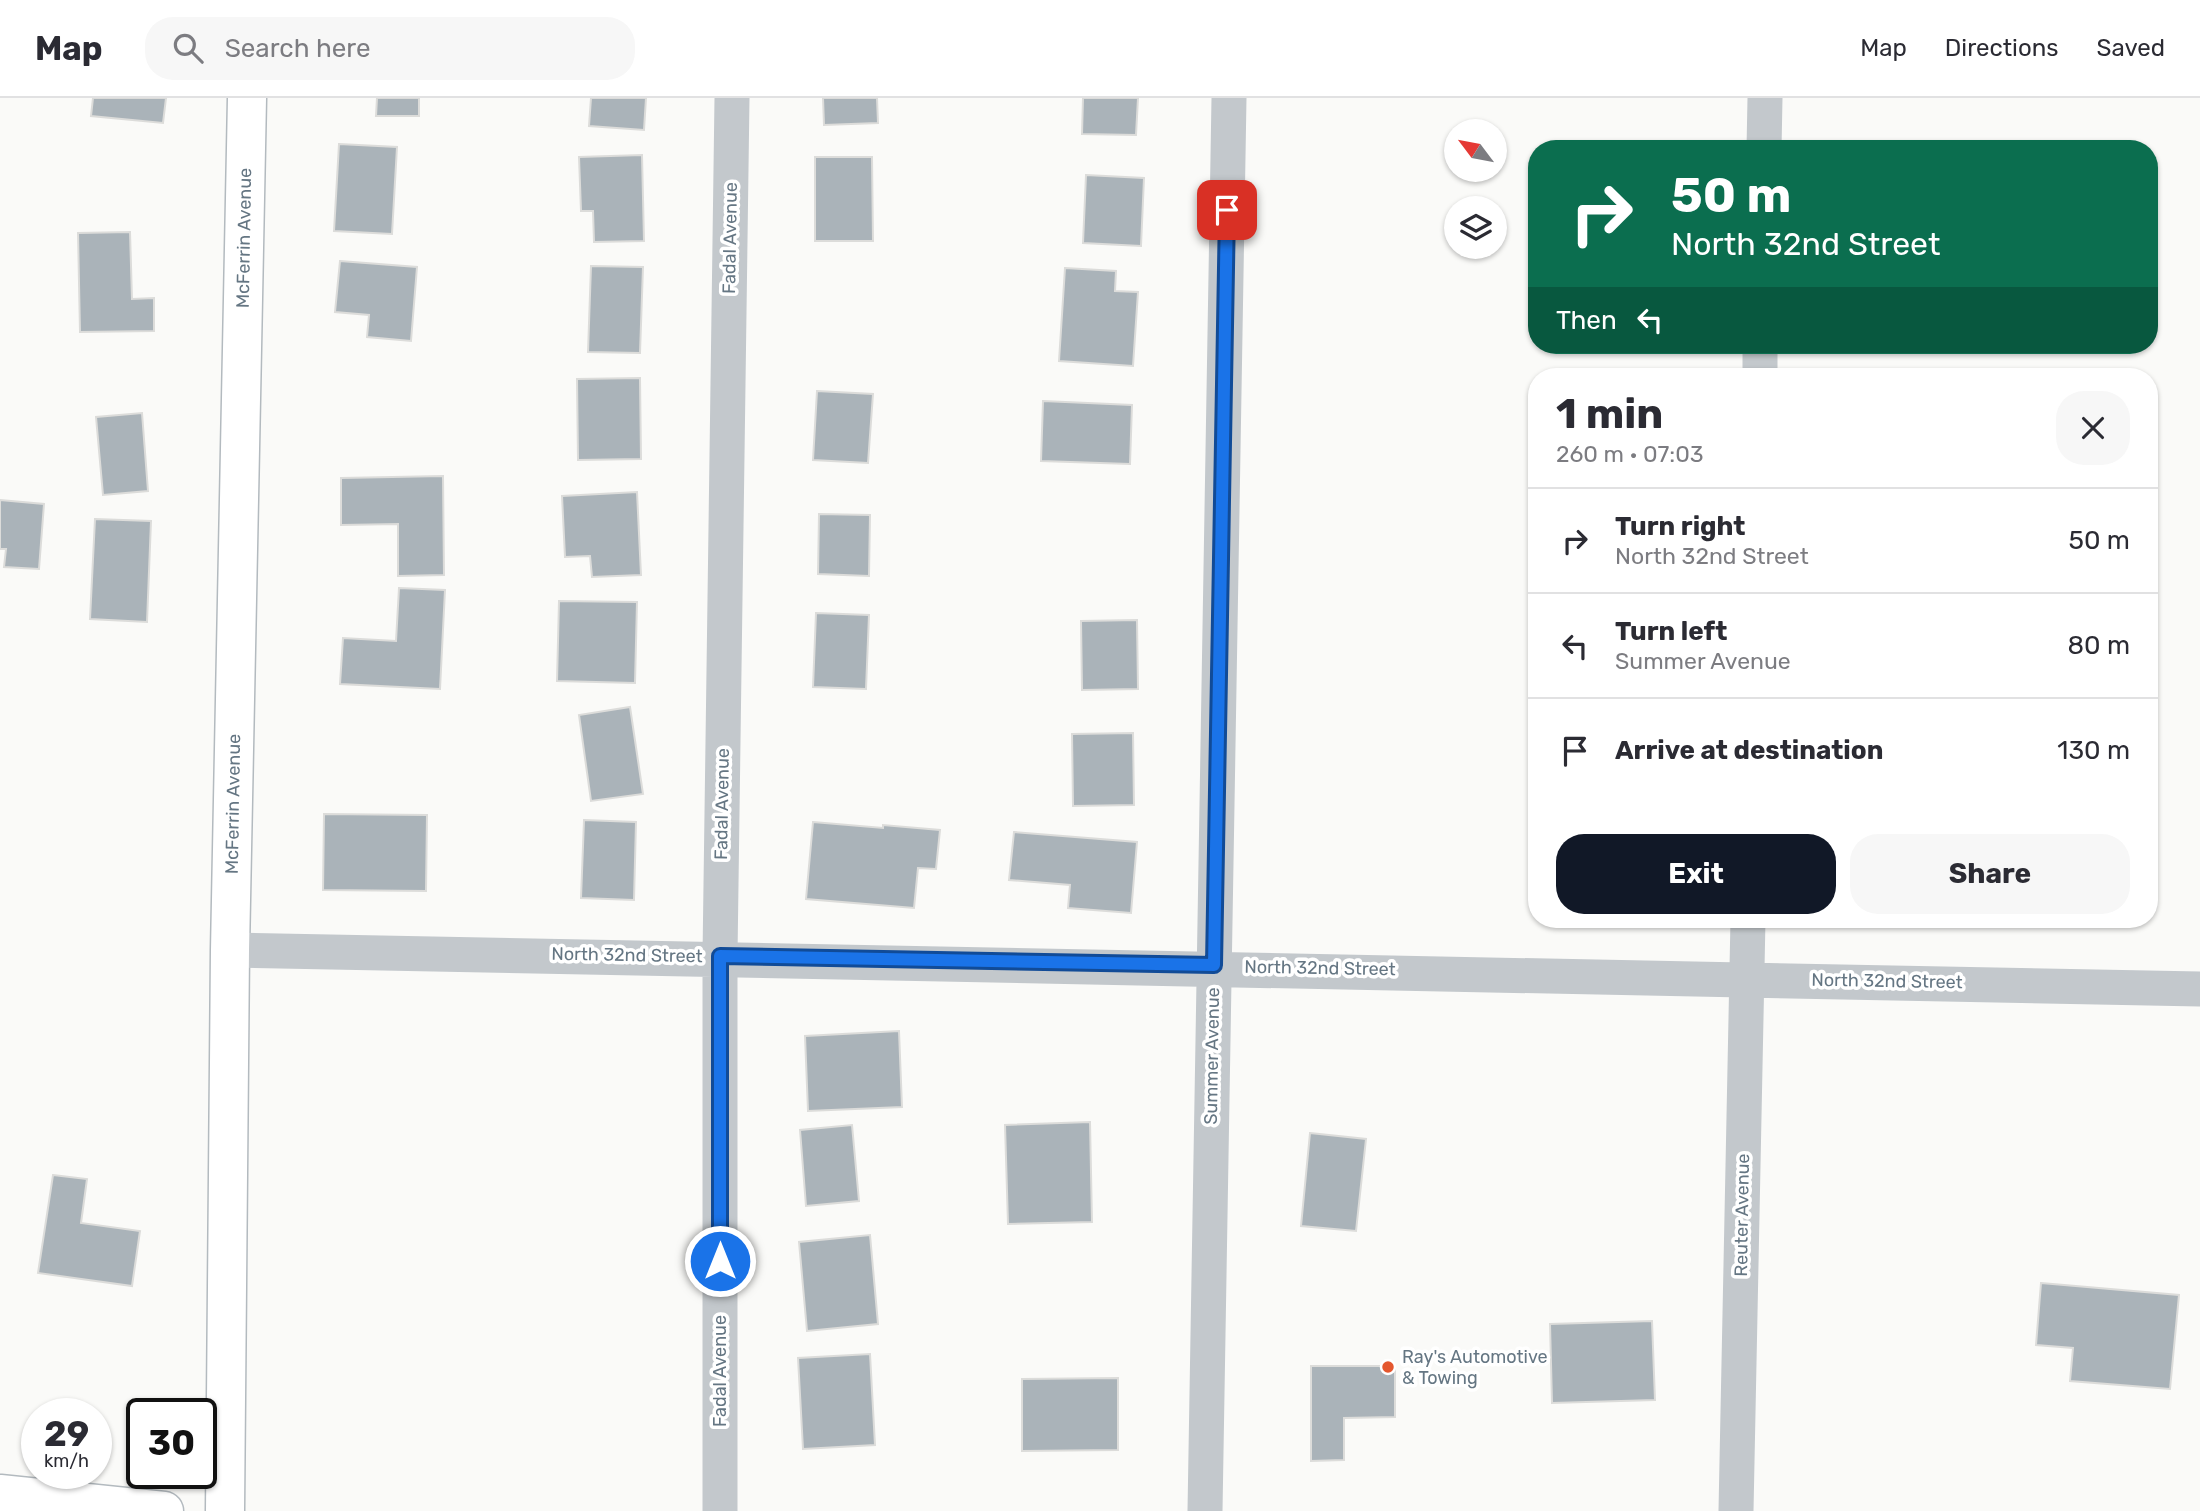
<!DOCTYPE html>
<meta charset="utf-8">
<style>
:root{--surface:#fff;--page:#f7f7f7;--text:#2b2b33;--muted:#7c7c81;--line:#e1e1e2;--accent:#111827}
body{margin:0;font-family:Rubik,sans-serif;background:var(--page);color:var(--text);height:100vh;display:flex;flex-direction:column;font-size:26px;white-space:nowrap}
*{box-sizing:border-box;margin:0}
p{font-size:23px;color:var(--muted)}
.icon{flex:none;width:38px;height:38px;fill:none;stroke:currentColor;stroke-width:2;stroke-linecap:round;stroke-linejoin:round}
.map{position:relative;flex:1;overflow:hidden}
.side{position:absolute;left:1528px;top:270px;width:630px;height:560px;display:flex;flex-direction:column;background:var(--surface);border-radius:28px;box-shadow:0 2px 5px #0004}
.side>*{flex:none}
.guide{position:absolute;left:1528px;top:42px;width:630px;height:214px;border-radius:28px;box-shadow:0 2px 5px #0004;background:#0b6e4f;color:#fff;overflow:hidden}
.needle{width:46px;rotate:302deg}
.fabs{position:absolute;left:1444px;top:21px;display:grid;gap:14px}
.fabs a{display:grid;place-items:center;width:63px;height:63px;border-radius:50%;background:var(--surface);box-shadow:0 2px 5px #0004;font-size:35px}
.speed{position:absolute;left:21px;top:1300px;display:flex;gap:14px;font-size:35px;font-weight:700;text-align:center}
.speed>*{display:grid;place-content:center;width:91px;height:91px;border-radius:50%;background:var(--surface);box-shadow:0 2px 5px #0004;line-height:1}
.speed small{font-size:18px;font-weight:400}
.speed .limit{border:4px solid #111;border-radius:10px;background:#fff;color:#111}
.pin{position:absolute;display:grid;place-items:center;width:60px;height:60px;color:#fff;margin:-30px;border-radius:14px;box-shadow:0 4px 10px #0006}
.me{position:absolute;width:77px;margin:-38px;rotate:0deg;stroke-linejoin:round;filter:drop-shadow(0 0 5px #0008)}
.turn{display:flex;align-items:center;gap:24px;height:147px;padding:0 28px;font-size:32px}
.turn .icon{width:91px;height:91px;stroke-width:2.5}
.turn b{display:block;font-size:49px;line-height:60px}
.then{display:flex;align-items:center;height:66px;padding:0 28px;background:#0003;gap:14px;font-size:26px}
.round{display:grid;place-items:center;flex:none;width:74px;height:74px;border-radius:28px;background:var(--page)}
.headline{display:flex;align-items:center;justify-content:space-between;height:119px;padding:0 28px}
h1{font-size:42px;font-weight:700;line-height:52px}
.action{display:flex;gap:14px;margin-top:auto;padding:14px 28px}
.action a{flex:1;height:80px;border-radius:28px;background:var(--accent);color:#fff;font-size:28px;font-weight:700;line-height:80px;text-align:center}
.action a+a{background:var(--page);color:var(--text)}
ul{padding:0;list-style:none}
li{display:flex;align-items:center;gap:21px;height:105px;padding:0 28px;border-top:2px solid var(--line)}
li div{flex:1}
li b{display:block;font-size:26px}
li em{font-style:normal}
header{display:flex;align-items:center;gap:42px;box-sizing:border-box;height:98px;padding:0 35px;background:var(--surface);border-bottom:2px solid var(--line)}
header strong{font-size:33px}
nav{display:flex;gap:38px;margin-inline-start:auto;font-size:24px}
.search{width:490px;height:63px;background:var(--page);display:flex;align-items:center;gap:18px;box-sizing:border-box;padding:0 24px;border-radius:28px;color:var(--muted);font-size:26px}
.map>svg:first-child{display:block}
</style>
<header>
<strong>Map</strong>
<div class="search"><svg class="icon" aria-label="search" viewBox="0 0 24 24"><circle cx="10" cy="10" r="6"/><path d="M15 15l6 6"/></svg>Search here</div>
<nav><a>Map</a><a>Directions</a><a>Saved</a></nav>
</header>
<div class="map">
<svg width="2200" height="1413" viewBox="0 0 2200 1413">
<rect width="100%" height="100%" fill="#fafaf8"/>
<path fill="#aab3b9" stroke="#dcdcda" stroke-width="2" d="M93,0H166L163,25L91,18Z
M377,0H419V18H376Z
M591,0H646L644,32L589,28Z
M823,0H877L878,25L824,27Z
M1083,0H1138L1136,37L1082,36Z
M339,46L397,49L392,136L334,133Z
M642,57L644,143L594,144L593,113H581L579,59Z
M815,59H872L873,143H815Z
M1086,77L1144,80L1141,148L1083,145Z
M130,134L132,201L154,200V233L80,234L78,135Z
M340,163L417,169L411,243L367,239L369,217L335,214Z
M591,168L643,169L640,255L588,254Z
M1065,170L1116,173L1115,193L1138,194L1133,268L1059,263Z
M640,280L641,361L578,362L577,281Z
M817,293L873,296L868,365L813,362Z
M1043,303L1132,307L1130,366L1041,363Z
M142,315L148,393L103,397L96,319Z
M443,378L444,477L398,478V426L341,427V380Z
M637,394L641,477L592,479L590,458L565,459L562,398Z
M0,402L44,406L39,471L4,469L6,451H0Z
M819,416L870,417L869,478L818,476Z
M95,421L151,423L147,524L90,521Z
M399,490L445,492L440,591L340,586L343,540L396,543Z
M559,503L637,504L635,585L557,583Z
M816,515L869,517L866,591L813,589Z
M1137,522L1138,591L1082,592L1081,523Z
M630,609L643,696L591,703L579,617Z
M1133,635L1134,707L1073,708L1072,636Z
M324,716L427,717L426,793L323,792Z
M584,722L636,724L634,802L581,800Z
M813,724L883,730V727L940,732L936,771L918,770L914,810L806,801Z
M1014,734L1137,744L1131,815L1068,810L1070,787L1009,782Z
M899,933L902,1009L808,1013L805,938Z
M1090,1024L1092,1124L1008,1126L1005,1027Z
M852,1027L859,1103L806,1108L800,1032Z
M1310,1035L1366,1041L1356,1133L1301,1128Z
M53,1077L87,1081L81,1125L140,1133L132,1188L38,1175Z
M870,1137L878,1226L807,1233L799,1144Z
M2041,1185L2179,1197L2170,1291L2070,1283L2073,1250L2036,1247Z
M1652,1223L1655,1302L1552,1305L1550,1226Z
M870,1256L875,1347L803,1351L798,1260Z
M1311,1268H1395V1319L1344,1320V1362L1311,1363Z
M1118,1280V1352L1022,1353V1281Z"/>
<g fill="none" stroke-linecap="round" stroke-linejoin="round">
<g stroke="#b3babf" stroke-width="41">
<path id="secondary" d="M0,1396L164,1413
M225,1413L230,852L247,0"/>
</g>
<path stroke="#c3c8cc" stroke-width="35" d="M1764,51L1765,0
M1760,278V247
M230,852C886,860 1543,875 2200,891
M720,1413V858L732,0
M1205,1413L1229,0
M1736,1413L1748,821"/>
<use href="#secondary" stroke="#fff" stroke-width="38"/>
</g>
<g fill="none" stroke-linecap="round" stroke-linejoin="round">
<g stroke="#114b97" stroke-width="18">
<path id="route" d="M720,1163V858L1214,867L1227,112"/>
</g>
<use href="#route" stroke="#1a73e8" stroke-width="12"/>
</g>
<circle fill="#e4572e" stroke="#fff" stroke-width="2.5" cx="1388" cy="1269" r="7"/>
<g text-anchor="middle" stroke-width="7" stroke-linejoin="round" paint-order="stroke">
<g font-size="18" fill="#657683" stroke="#fff">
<text transform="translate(244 140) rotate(-89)" y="6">McFerrin Avenue</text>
<text transform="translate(730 140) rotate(-89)" y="6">Fadal Avenue</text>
<text transform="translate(233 706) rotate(-89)" y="6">McFerrin Avenue</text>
<text transform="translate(722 706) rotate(-89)" y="6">Fadal Avenue</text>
<text transform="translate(627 857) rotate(1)" y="6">North 32nd Street</text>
<text transform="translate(1320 870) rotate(1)" y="6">North 32nd Street</text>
<text transform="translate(1887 883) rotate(1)" y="6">North 32nd Street</text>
<text transform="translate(1212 958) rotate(-89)" y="6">Summer Avenue</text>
<text transform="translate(1742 1117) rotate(-89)" y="6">Reuter Avenue</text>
<text transform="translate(720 1273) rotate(-90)" y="6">Fadal Avenue</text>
</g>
<g font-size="18" fill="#657683" stroke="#fff" text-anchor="start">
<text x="1402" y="1265">Ray's Automotive<tspan x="1402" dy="21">&amp; Towing</tspan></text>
</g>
</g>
</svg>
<div class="fabs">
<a><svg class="needle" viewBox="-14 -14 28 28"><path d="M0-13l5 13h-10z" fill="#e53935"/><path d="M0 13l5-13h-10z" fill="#7c7c81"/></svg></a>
<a><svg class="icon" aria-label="layers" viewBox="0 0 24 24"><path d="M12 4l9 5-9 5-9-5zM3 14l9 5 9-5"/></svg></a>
</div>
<div class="speed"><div>29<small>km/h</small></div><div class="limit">30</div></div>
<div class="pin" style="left:1227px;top:112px;background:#d93025"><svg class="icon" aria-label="arrive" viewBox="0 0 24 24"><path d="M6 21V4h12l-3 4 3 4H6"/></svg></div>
<svg class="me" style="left:720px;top:1163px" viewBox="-20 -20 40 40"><circle r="17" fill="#1a73e8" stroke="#fff" stroke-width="3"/><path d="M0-11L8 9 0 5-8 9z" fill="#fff"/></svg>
<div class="guide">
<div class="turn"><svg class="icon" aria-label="right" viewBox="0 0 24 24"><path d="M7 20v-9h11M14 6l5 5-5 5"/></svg><div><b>50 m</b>North 32nd Street</div></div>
<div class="then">Then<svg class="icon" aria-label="left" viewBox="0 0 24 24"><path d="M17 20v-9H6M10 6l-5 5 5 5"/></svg></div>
</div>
<section class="side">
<div class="headline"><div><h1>1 min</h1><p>260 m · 07:03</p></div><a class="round"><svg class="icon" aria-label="close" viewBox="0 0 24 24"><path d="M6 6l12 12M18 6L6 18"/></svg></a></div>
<ul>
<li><svg class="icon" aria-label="right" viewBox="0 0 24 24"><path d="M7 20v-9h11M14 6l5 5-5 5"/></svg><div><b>Turn right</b><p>North 32nd Street</p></div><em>50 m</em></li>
<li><svg class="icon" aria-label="left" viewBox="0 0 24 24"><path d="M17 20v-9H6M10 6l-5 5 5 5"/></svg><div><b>Turn left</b><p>Summer Avenue</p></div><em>80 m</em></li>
<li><svg class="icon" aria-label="arrive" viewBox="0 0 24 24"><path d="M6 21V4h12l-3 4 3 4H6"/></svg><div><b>Arrive at destination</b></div><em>130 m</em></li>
</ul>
<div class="action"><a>Exit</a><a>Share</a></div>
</section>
</div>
